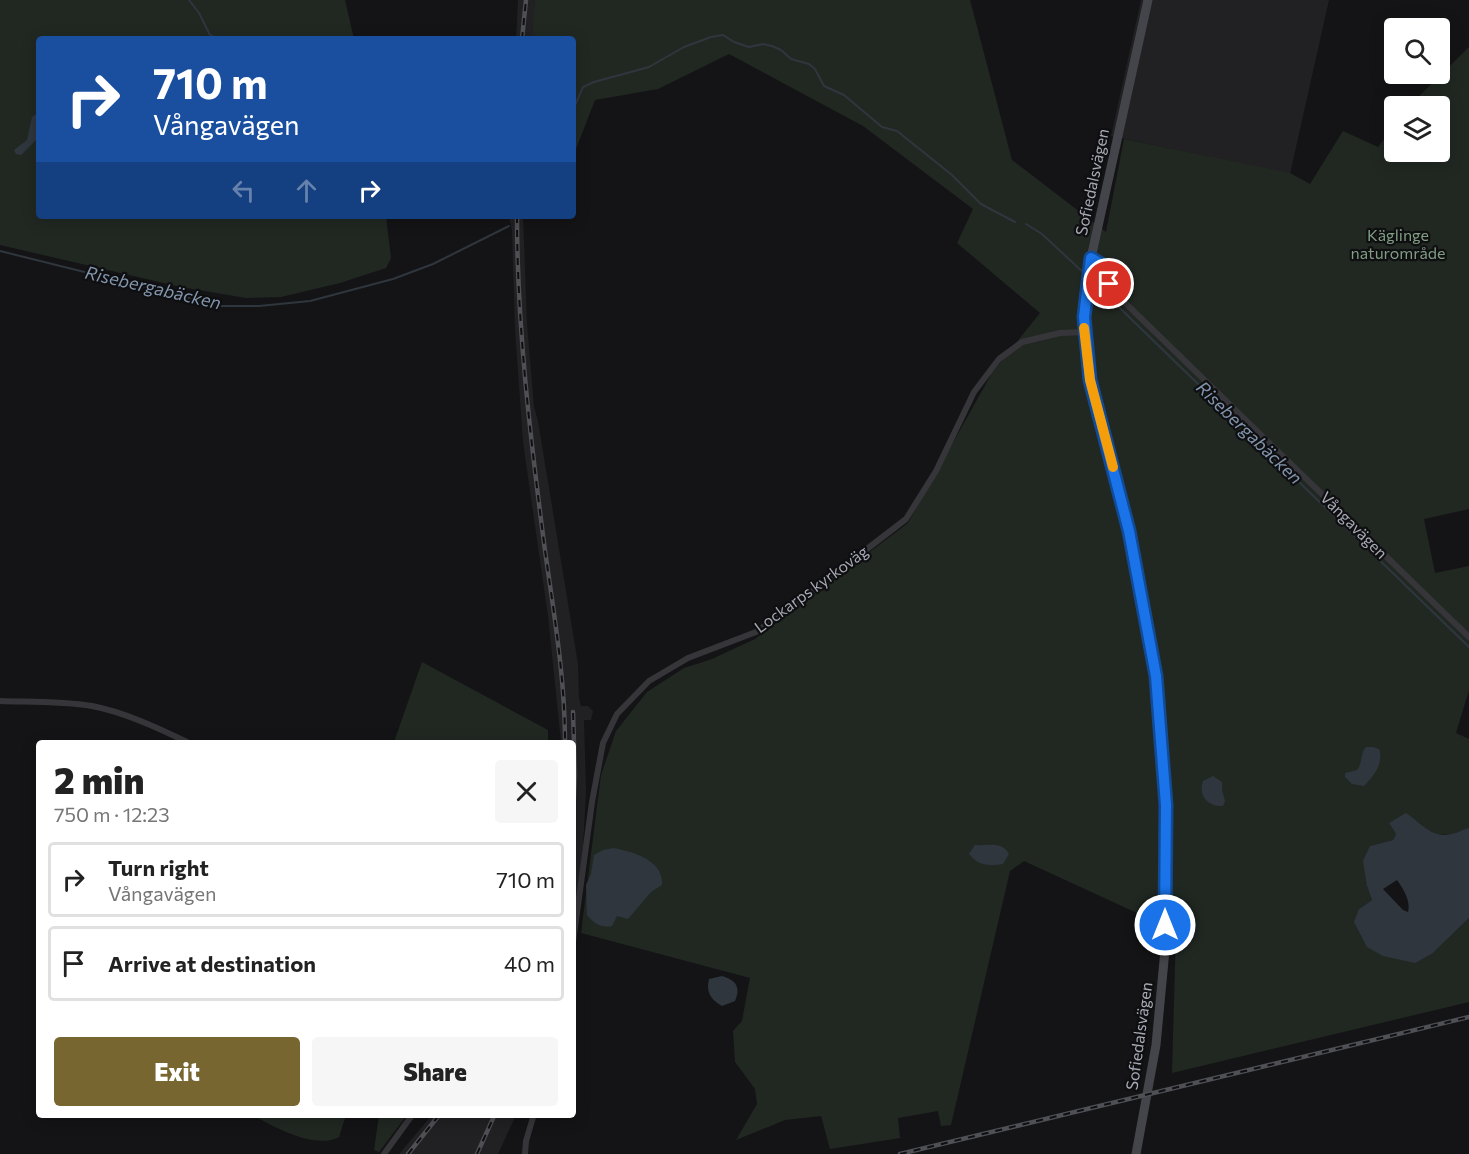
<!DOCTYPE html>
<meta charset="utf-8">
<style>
:root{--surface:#fff;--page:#f6f6f6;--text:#222;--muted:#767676;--line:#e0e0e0;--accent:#786630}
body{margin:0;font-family:Commissioner,sans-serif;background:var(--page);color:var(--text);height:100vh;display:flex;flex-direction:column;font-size:22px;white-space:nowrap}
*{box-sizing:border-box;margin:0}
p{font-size:20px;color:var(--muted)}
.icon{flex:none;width:33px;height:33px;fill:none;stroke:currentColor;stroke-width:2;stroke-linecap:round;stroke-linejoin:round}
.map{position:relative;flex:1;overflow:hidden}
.sheet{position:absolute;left:36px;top:740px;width:540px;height:378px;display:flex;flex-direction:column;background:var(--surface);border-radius:6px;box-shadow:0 3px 15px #0003}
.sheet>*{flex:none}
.guide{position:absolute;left:36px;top:36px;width:540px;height:183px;border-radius:6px;box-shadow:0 3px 15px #0003;background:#1a4fa0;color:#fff;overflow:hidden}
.buttons{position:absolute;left:1384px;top:18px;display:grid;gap:12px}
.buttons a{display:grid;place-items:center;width:66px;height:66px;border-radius:6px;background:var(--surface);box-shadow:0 3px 15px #0003;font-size:30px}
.pin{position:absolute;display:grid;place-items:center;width:51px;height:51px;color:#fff;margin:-26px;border:3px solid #fff;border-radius:50%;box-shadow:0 2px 6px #0007}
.me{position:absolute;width:66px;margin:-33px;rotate:0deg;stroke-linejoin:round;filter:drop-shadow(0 0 4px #0008)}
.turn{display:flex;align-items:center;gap:21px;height:126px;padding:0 18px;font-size:27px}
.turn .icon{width:78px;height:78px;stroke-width:2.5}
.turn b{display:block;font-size:42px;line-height:51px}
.lanes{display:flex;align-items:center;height:57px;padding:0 18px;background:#0003;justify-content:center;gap:30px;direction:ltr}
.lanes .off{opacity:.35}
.round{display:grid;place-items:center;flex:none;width:63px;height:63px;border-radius:6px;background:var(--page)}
.head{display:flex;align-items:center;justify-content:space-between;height:102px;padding:0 18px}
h1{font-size:36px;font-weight:800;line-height:45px}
.button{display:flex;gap:12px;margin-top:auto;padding:12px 18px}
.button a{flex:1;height:69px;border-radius:6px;background:var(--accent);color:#fff;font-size:24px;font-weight:800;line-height:69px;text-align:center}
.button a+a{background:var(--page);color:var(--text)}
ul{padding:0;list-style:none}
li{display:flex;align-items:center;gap:18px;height:75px;margin:0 12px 9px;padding:0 6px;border:3px solid var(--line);border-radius:6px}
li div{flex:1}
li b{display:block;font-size:22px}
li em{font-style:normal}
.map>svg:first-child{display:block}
</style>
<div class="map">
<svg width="1469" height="1154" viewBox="0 0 1469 1154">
<rect width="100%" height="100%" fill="#141416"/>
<path fill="#212023" d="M518,0H537L533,39H516Z
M1141,0H1329L1290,174L1111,136Z
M509,216H523L527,323L534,407L538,421L578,664L579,698L581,706H588L593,711L591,720H584L586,791L583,847L573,922V742H561L548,616L523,442L515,329L512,231Z
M432,1115V1114L516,1115L498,1154H399Z"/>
<path fill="#212822" d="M0,0H345L354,39H39V216H386L391,258L386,268L340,283L281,297L246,298L181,287L0,245Z
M535,0H970L1012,160L1106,232L1124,139L1290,173L1310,184L1343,131L1378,147L1395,125V152H1440V106H1409L1469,47V509L1424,519L1435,573L1469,566V690L1456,733L1469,739V828L1450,835L1437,834L1399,818L1389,823L1396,834L1393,840L1370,846L1367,886L1372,900L1359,909L1433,953L1469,918V1002L1172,1073L1176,931L1024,861L1010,871L951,1125L941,1126L938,1111L898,1118L900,1138L830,1149L821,1116L785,1120L736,1140L757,1104L755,1089L735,1062L733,1031L742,1021L750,978L581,933L601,775L616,731L647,692L684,668L712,659L755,639L908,523L992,373L1040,313L957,243L973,209L863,126L729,54L658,89L595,100L576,149L573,148V39H532Z
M422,662L548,730V742H394Z
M252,1115L346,1114V1115L339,1137C315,1150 274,1127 252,1115Z
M379,1115H407L379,1152L374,1150Z"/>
<path fill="#2f363e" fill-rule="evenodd" d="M39,112L37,139L21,155L16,154L14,150L27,140L32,117Z
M1366,747H1373L1379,749C1384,764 1374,775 1364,786L1352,784L1345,777V773L1357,770C1363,762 1360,754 1366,747Z
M1213,776L1222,782V790L1225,801L1223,806C1207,807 1198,795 1203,781Z
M1406,813C1420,822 1432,839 1451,834C1458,833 1463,829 1469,828V918L1433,953L1415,963L1383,956L1367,947L1354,922L1359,909L1372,900L1367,886L1363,861L1370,846L1393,840L1396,834L1389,823ZM1397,880C1403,888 1411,901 1408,912L1403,910L1383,889Z
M975,845C987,846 1002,841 1009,854L1003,864C988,866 979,866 969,854Z
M614,848C633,852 664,860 662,885L651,892L628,919L617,916L612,926C600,928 595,924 587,915L586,885L591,874L594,855L603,850Z
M722,976C736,980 741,987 735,1001L722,1006C710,999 706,992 709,979Z"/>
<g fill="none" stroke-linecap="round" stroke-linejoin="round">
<path stroke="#2f363e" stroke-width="2" d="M189,0L199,13L210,35L219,39
M573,110L583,87L594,82L649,67L684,47L711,37L723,35L734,42L749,47L763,44L772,46L781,50L791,59L809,64L815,69L824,86L844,95L882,127L897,131L952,175L981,204L1015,222
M526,218L529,216
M1026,224L1042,234L1086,275
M0,251L221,306H259L310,301L393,279L433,264L509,226
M1092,281L1469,647"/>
<path stroke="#36363a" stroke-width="6" d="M1091,258C1107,268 1104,281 1116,294L1469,637
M0,701C30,702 62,701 92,706C124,712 158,728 187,742
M573,942L592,802L603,743L617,714L649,681L688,658L756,632L785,612L906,519L936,471L974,392L999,359L1022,342L1060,333L1084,332
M384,1154L413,1114
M525,1154L526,1141L534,1114"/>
<path stroke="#44454a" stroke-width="9" d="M1136,1154L1156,1045L1165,950L1166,805L1163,754L1156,676L1142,593L1129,531L1090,380L1084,317L1091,258L1148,0"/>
<g stroke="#4f5055" stroke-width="4.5">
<path id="rail" d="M522,39L526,0
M517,216C517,325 530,435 544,543C553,609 565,675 565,742
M573,818L575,775L573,712
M408,1154L440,1114
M477,1154L495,1114
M900,1154L1469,1017"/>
</g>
<use href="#rail" stroke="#0f0f11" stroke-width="2" stroke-dasharray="7" stroke-linecap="butt"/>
</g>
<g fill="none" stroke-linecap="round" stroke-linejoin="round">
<g stroke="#114b97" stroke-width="15">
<path id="route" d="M1109,284L1101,264L1091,258L1084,317L1090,380L1129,531L1156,676L1166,805L1165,925"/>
</g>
<use href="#route" stroke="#1a73e8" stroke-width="10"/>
<path stroke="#f59e0b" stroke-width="10" d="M1084,328L1090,380L1113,467"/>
</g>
<g text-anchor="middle" stroke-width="4.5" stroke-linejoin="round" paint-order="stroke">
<g font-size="16" fill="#a7aab5" stroke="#0f0f11">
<text transform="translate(1092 182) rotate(-78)" y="6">Sofiedalsvägen</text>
<text transform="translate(1354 525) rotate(45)" y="6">Vångavägen</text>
<text transform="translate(811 589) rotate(-36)" y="6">Lockarps kyrkoväg</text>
<text transform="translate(1139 1036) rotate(-82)" y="6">Sofiedalsvägen</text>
</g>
<g font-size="16" fill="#809e84" stroke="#0f0f11">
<text x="1398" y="241">Käglinge<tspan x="1398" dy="18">naturområde</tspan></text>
</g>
<g font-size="18" font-style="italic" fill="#8195ad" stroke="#0f0f11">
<text transform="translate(153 288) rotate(13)" y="6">Risebergabäcken</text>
<text transform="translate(1249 433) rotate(44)" y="6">Risebergabäcken</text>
</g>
</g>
</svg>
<div class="buttons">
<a><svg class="icon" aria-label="search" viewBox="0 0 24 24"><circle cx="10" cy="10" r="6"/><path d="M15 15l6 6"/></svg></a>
<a><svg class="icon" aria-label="layers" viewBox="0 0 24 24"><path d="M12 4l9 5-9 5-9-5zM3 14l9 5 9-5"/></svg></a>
</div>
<div class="pin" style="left:1109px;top:284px;background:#d93025"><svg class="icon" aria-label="arrive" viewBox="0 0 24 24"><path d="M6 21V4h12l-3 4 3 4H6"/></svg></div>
<svg class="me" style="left:1165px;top:925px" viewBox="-20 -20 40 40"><circle r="17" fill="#1a73e8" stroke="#fff" stroke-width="3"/><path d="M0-11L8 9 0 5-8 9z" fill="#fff"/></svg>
<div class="guide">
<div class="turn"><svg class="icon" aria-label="right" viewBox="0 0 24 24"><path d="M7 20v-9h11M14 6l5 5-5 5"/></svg><div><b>710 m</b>Vångavägen</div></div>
<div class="lanes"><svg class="icon off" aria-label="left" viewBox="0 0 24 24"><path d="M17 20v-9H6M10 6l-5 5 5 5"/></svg><svg class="icon off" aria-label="ahead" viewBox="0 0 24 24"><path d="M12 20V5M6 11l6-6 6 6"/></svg><svg class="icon" aria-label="right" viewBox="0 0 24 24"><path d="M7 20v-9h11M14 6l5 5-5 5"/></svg></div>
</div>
<section class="sheet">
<div class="head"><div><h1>2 min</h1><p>750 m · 12:23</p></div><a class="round"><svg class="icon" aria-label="close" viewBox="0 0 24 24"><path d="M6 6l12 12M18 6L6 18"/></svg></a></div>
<ul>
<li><svg class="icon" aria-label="right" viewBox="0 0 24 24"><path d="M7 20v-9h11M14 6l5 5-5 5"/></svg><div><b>Turn right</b><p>Vångavägen</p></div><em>710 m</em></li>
<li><svg class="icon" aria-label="arrive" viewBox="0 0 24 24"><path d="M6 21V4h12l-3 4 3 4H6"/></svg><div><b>Arrive at destination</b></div><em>40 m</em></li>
</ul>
<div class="button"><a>Exit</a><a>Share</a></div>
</section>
</div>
